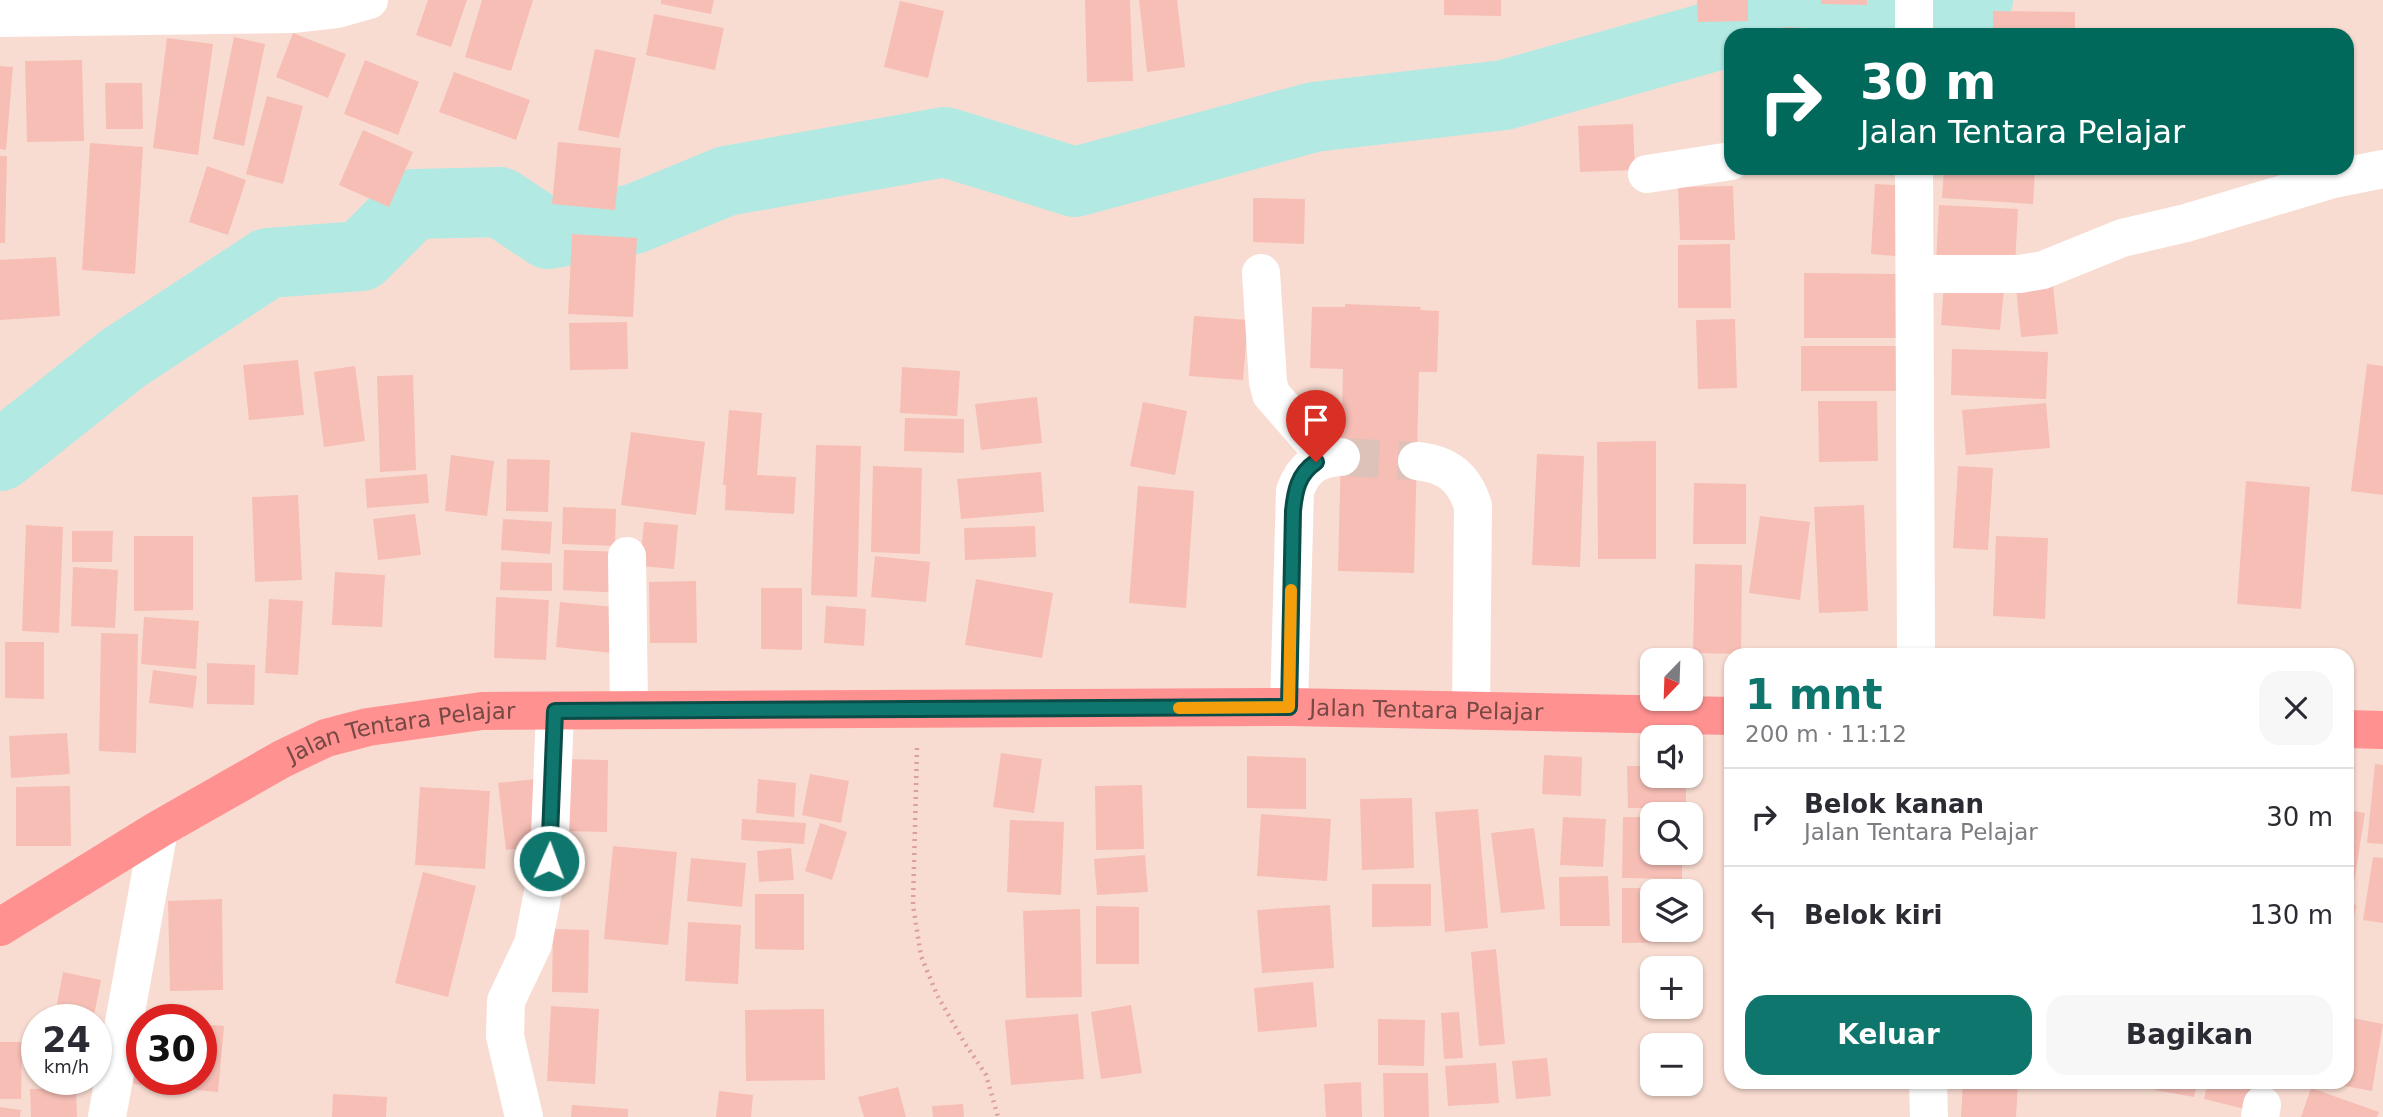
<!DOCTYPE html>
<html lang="id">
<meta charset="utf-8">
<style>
:root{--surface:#fff;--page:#f7f7f7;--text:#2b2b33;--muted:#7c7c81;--line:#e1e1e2;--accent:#0f766e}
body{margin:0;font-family:"DejaVu Sans",sans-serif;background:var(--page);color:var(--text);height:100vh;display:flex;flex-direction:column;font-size:26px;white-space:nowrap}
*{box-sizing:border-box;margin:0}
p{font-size:23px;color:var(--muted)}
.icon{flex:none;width:38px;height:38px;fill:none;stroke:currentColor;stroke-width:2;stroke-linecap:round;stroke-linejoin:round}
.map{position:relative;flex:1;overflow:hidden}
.panel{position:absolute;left:1724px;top:648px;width:630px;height:441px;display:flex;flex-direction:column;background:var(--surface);border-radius:21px;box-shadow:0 2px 5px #0004}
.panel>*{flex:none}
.hud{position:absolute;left:1724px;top:28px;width:630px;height:147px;border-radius:21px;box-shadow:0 2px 5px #0004;background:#00695c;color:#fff;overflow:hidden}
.needle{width:46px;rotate:203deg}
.fabs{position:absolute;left:1640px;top:648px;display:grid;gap:14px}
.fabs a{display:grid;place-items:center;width:63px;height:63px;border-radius:14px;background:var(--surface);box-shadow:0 2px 5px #0004;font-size:35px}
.speed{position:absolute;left:21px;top:1004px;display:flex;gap:14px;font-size:35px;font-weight:700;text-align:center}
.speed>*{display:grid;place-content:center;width:91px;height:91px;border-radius:50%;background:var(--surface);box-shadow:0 2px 5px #0004;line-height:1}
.speed small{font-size:18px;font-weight:400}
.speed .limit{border:10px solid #d22;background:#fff;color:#111}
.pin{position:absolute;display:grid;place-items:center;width:60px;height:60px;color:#fff;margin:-72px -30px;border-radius:50% 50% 50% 0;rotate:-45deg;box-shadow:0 0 7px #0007}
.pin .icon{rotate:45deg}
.me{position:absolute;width:77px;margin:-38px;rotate:2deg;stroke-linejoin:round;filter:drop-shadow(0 0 5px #0008)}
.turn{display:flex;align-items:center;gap:24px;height:147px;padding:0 21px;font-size:32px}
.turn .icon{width:91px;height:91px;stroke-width:2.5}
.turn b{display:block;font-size:49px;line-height:60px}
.round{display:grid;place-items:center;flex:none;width:74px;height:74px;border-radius:21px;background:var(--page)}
.overview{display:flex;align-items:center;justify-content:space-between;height:119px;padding:0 21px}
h1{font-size:42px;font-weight:700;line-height:52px;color:var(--accent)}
.primary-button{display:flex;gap:14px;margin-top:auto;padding:14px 21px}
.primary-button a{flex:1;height:80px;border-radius:21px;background:var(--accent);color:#fff;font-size:28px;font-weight:700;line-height:80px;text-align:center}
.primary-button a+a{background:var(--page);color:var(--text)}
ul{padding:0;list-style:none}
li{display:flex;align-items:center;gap:21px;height:98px;padding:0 21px;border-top:2px solid var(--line)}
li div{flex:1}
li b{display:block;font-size:26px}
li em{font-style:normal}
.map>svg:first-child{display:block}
</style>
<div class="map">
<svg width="2383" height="1117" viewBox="0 0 2383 1117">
<rect width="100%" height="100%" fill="#feeae0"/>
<path fill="#f9dcd1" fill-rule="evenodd" d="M0,0H2383V1117H0ZM1731,35H2347V168H1731ZM1731,654H2347V1082H1731ZM1652,660H1690V698H1652ZM1652,737H1690V775H1652ZM1652,814H1690V852H1652ZM1652,891H1690V929H1652ZM1652,968H1690V1006H1652ZM37,1020H96V1080H37ZM142,1020H201V1080H142ZM1652,1045H1690V1083H1652Z"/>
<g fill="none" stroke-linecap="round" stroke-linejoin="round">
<path stroke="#b3e9e3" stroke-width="70" d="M1920,8L1978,0
M0,456L122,359L268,263L361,256L413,204L500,202L548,234L634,219L726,181L945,142L1075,182L1314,117L1504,95L1750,26L1879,11"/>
</g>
<path fill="#f6beb5" d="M428,0H467L451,47L416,35Z
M482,0H533L511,71L465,57Z
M661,0H714L711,14L661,4Z
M1085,0H1130L1133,81L1087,82Z
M1139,0H1177L1185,67L1147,72Z
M1444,0H1501V16L1444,15Z
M1697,0H1748V21L1698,22Z
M1821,0H1867V5L1821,4Z
M900,1L944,11L928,78L884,67Z
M1993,11L2075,12V35H1993Z
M654,14L724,28L715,70L646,55Z
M1783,27L1880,32V35H1782Z
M293,33L346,54L328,98L276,77Z
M234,37L265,44L244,146L213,139Z
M167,38L213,44L198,155L153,148Z
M595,49L636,58L619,138L578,130Z
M82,60L84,141L27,142L25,61Z
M365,60L419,82L398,135L344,114Z
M0,66L13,67L6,150L0,149Z
M454,72L530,100L516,140L439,112Z
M105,83H142L143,129H106Z
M267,96L303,106L283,184L246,174Z
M1633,124L1635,170L1580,172L1578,126Z
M363,130L413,152L389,207L339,185Z
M558,142L621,148L615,210L552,204Z
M90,143L143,147L135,274L82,270Z
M0,156H7L5,243H0Z
M207,166L246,180L228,235L189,222Z
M1944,168H2035L2033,204L1942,198Z
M1875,184L1911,186L1906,257L1871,254Z
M1733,186L1735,240H1680L1678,187Z
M1253,198L1305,199L1304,244L1253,242Z
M1939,205L2018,209L2015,266L1936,263Z
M572,234L637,238L633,317L568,314Z
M1730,244L1731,308H1678V245Z
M56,257L60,316L0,320V260Z
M1804,273L1898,274V338H1804Z
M1944,284L2004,289L2000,330L1941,325Z
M2053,285L2058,334L2021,337L2016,288Z
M1345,304L1421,307L1420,310L1439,311L1437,372H1419L1414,573L1338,571L1343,369L1310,368L1312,307H1345Z
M1194,316L1248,320L1243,380L1189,376Z
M1735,319L1737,388L1698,389L1696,320Z
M627,322L628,369L570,370L569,323Z
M1801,346H1900V391H1801Z
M1952,349L2048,352L2046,399L1951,395Z
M298,360L304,415L249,420L243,365Z
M2367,364L2383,366V495L2351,491Z
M355,366L365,441L324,447L314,372Z
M902,367L960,371L957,416L900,413Z
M413,375L416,470L380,472L377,376Z
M1037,397L1042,443L981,450L975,404Z
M1818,401H1877L1878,461L1819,462Z
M1143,402L1187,411L1175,475L1130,466Z
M2046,403L2050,448L1966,455L1962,410Z
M729,410L762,413L757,475L796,477L794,514L725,510L726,485H723Z
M905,418L964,419V453L904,451Z
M631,432L705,442L696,515L621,505Z
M1656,441V559H1598L1597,442Z
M816,445L861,446L857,597L811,595Z
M1537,454L1584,456L1580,567L1532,565Z
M451,455L494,461L487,516L445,511Z
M507,459L550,460L548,512L506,511Z
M873,466L922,468L920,554L871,552Z
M1958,466L1993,468L1988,550L1953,548Z
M1041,472L1044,512L961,519L957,479Z
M427,474L429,503L367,508L365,479Z
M2246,481L2310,487L2301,609L2237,604Z
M1694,483L1746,484V544H1693Z
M1138,486L1194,491L1186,608L1129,603Z
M298,495L302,580L255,582L252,497Z
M1864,505L1868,611L1819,613L1814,507Z
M563,507L616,509L615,546L562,544Z
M415,514L421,555L378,560L373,519Z
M1760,516L1810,522L1800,600L1749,593Z
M503,519L552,522L550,554L501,550Z
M644,522L678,525L674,569L640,566Z
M26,525L63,527L59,633L22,631Z
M1035,526L1036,557L965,560L964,528Z
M72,531H113L112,562H72Z
M134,536H193V610L134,611Z
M1996,536L2048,538L2045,619L1993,616Z
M564,550L624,552L623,593L563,590Z
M875,556L930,562L926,602L871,597Z
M501,562L552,563V591L500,590Z
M1695,564L1742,565L1741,654L1693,653Z
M73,567L118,570L115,628L71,626Z
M335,572L385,575L382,627L332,625Z
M976,579L1053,593L1042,658L965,645Z
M696,581L697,643H650L649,582Z
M761,588H802V650L761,649Z
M496,597L549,600L546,660L494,658Z
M269,599L303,601L298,675L265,673Z
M560,602L625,608L621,654L556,647Z
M826,606L866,609L864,646L824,643Z
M144,617L199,621L196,669L141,664Z
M101,633L138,634L136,753L99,751Z
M5,642H44V699L5,698Z
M207,663L255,665L254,705L207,704Z
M153,670L197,676L193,708L149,703Z
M67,733L70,774L11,778L9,736Z
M1001,753L1042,759L1034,813L993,807Z
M1544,755L1582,757L1581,796L1542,794Z
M1247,756L1306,758V809L1247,808Z
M562,759L608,760L607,832L560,831Z
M2375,764L2383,765V844L2367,843Z
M1627,766H1652V775H1686V808H1628Z
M810,774L849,781L841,823L802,815Z
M536,779L544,846L506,850L498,783Z
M758,779L796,783L794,817L756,813Z
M1142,785L1144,849L1096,850L1095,786Z
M70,786L71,846H16V787Z
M420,787L490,791L485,869L415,865Z
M1412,798L1414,868L1362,870L1360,799Z
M1478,809L1488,928L1445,932L1435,812Z
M2347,810L2365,813L2353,889L2347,888Z
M1261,814L1331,819L1327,881L1257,876Z
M1563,817L1606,819L1603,867L1560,865Z
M1623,817H1652V852H1682V879L1622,878Z
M742,819L806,823L804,844L741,840Z
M1010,820L1064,822L1061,895L1007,892Z
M820,823L847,832L832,880L805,871Z
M1534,828L1545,909L1501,913L1491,833Z
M613,846L677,852L668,945L604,939Z
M791,848L794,880L759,882L757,851Z
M1145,855L1148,892L1097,895L1094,859Z
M2373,857L2383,858V923L2363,920Z
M691,858L746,863L742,907L687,901Z
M423,872L476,886L448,997L395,983Z
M1608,876L1610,926H1560L1559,877Z
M1372,884H1431V926L1372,927Z
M1622,888H1689V891H1652V929H1689V942L1622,943Z
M755,894H804V950L755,949Z
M222,899L223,990L170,991L168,901Z
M2347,903L2356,905L2348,955H2347Z
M1330,905L1334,968L1262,973L1257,910Z
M1096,906L1139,907V964H1096Z
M1080,909L1082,997L1026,998L1023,911Z
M688,922L741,925L738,984L685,981Z
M553,929L589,930L588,993L552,992Z
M1496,949L1505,1044L1479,1046L1471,952Z
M63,972L101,980L93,1020H54Z
M1313,982L1317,1027L1258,1032L1254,988Z
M1131,1005L1142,1073L1101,1079L1091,1012Z
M551,1006L599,1009L595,1084L547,1081Z
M824,1009L825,1080L746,1081L745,1010Z
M1459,1012L1463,1058L1444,1059L1441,1013Z
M1078,1014L1084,1079L1011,1085L1005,1020Z
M2347,1017L2383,1024L2372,1091L2329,1083L2347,1082Z
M139,1018H142V1080H201V1024L224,1026L218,1092L133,1084Z
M1378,1019L1425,1020L1424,1066L1378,1065Z
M0,1042H22L21,1099H0Z
M1547,1058L1551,1096L1516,1099L1512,1061Z
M1496,1063L1499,1103L1448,1106L1445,1066Z
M1383,1073H1428L1429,1117H1384Z
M1361,1082L1362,1117H1326L1324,1084Z
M1963,1082H2018L2016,1117H1961Z
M2157,1082H2197L2194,1097L2155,1090Z
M2208,1082H2261L2253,1111L2204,1099Z
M898,1087L906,1117H864L858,1097Z
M76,1088L77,1117H31L30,1089Z
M2311,1088L2379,1112L2377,1117H2301Z
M719,1091L753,1095L751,1117H716Z
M333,1094L387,1097L386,1117H332Z
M963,1104L964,1117H933L932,1106Z
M572,1105L628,1109V1117H571Z
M0,1107L21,1110L20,1117H0Z"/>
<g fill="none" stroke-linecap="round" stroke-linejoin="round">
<path stroke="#dcc2b9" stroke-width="38" stroke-dasharray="38 19" stroke-linecap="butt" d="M1341,457L1417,461"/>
<path stroke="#dba098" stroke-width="4.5" stroke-dasharray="2 5" stroke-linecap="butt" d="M917,748L913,905L921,956L937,995L964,1042L986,1075L998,1117"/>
<path stroke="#fff" stroke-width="38" d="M1914,0V35
M0,18L292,14L337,9L369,0
M1914,168L1916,654
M1647,174L1731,161
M1261,273L1268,382L1271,394L1327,458
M1915,274H2020L2043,270L2122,238L2186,223L2333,179L2383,169
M1417,461C1447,464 1464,477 1473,506L1471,710
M627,556L629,710
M1289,707L1295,491C1303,468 1317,458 1341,457
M1928,1082L1929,1117
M107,1117L159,829
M524,1117L505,1036L506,1001L533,944L549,861L555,711
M2260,1117L2262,1105"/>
<g stroke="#ff9191" stroke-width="38">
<path d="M2347,729L2383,730"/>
<path id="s1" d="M0,927L159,829L282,759L326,738L368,727L482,711L1289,707L1731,716"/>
</g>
</g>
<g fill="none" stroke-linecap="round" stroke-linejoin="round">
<g stroke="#0a4d48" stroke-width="18">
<path id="route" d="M549,861L555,711L1289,707L1293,511C1295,491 1298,474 1316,462"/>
</g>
<use href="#route" stroke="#0f766e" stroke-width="12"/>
<path stroke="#f59e0b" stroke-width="12" d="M1179,708L1289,707L1291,590"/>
</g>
<g text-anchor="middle" stroke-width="6" stroke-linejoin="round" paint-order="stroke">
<g font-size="23" fill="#774945" stroke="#fff0e8">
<text dy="8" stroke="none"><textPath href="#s1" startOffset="1480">Jalan Tentara Pelajar</textPath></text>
<text dy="8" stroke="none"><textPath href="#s1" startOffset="452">Jalan Tentara Pelajar</textPath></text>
</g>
</g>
</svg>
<div class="fabs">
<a><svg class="needle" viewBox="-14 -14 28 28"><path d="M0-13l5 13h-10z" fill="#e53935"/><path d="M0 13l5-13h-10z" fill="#7c7c81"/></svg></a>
<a><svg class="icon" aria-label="sound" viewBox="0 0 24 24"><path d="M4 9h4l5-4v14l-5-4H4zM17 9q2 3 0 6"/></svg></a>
<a><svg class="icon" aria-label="search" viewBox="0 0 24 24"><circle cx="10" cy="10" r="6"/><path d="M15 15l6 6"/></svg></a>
<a><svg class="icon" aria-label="layers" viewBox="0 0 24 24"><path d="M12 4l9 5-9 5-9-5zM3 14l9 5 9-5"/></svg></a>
<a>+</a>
<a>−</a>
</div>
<div class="speed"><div>24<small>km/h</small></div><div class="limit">30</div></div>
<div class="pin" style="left:1316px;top:462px;background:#d93025"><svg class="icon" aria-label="arrive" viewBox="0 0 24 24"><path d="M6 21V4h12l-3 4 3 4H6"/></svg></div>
<svg class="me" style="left:549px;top:861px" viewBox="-20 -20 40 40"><circle r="17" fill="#0f766e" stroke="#fff" stroke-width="3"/><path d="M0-11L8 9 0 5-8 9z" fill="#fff"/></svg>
<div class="hud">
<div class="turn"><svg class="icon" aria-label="right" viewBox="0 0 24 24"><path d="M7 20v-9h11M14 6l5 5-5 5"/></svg><div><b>30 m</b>Jalan Tentara Pelajar</div></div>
</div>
<section class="panel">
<div class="overview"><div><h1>1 mnt</h1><p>200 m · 11:12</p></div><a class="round"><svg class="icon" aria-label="close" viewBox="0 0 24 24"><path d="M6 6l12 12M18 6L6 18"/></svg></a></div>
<ul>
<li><svg class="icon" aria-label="right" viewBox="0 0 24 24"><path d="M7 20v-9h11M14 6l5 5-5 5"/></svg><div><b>Belok kanan</b><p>Jalan Tentara Pelajar</p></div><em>30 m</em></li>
<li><svg class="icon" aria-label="left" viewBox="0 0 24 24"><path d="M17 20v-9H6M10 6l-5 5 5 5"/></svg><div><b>Belok kiri</b></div><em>130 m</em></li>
</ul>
<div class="primary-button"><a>Keluar</a><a>Bagikan</a></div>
</section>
</div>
